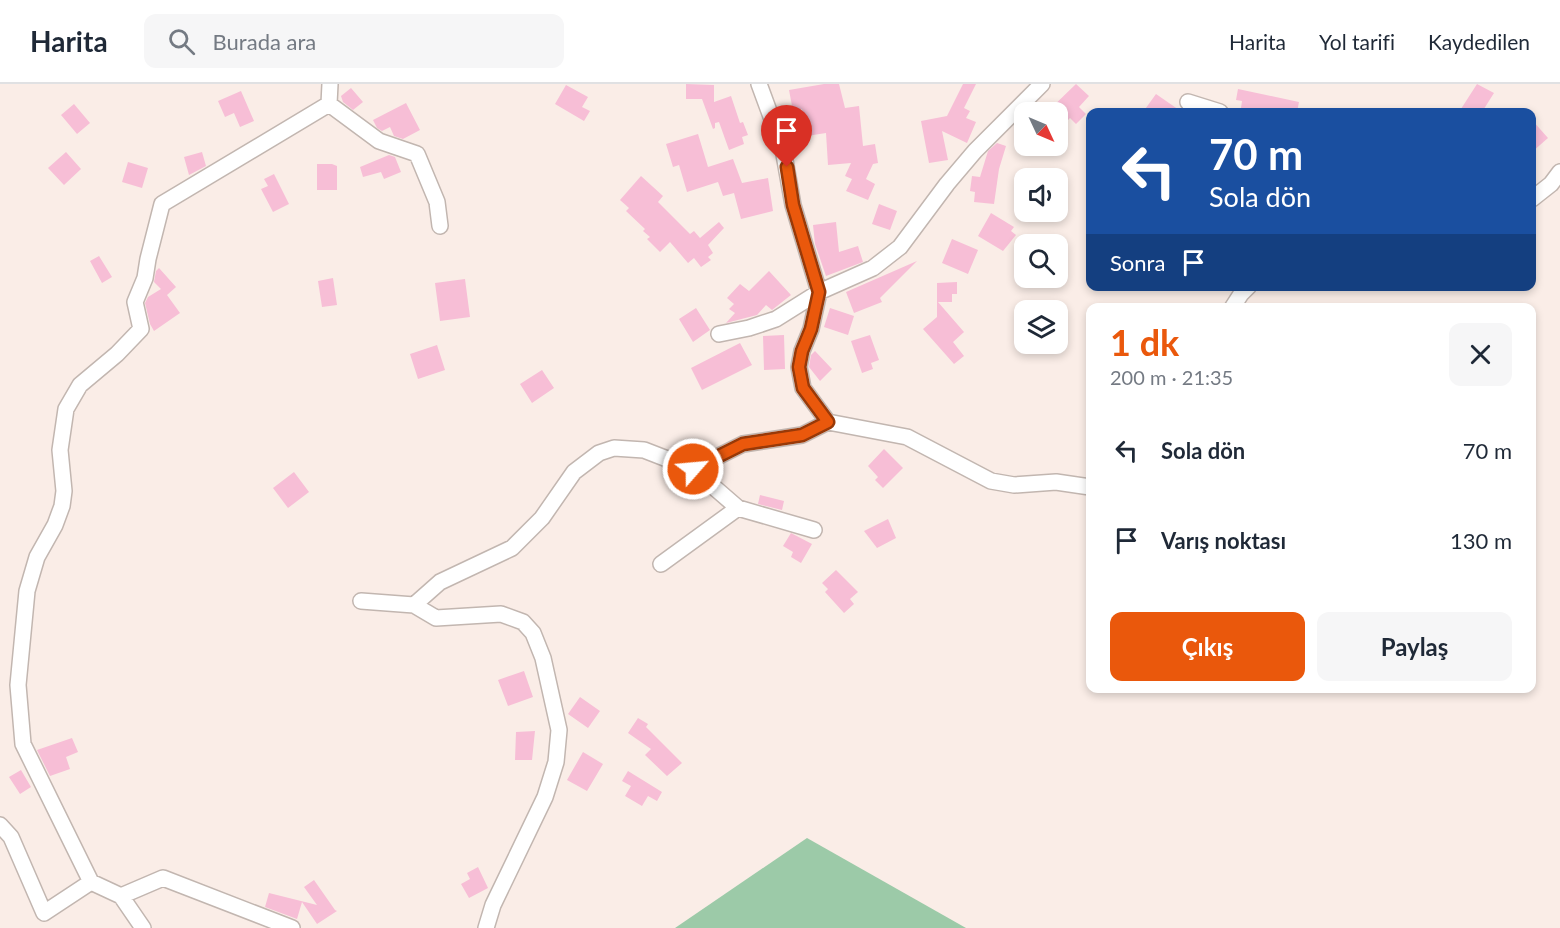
<!DOCTYPE html>
<html lang="tr">
<meta charset="utf-8">
<style>
:root{--surface:#fff;--page:#f6f6f7;--text:#1f2937;--muted:#747a83;--line:#e0e1e3;--accent:#ea580c}
body{margin:0;font-family:Lato,sans-serif;background:var(--page);color:var(--text);height:100vh;display:flex;flex-direction:column;font-size:22px;white-space:nowrap}
*{box-sizing:border-box;margin:0}
p{font-size:20px;color:var(--muted)}
.icon{flex:none;width:33px;height:33px;fill:none;stroke:currentColor;stroke-width:2;stroke-linecap:round;stroke-linejoin:round}
.map{position:relative;flex:1;overflow:hidden}
.drawer{position:absolute;left:1086px;top:219px;width:450px;height:390px;display:flex;flex-direction:column;background:var(--surface);border-radius:12px;box-shadow:0 3px 9px #0003}
.drawer>*{flex:none}
.hud{position:absolute;left:1086px;top:24px;width:450px;height:183px;border-radius:12px;box-shadow:0 3px 9px #0003;background:#1a4fa0;color:#fff;overflow:hidden}
.needle{width:39px;rotate:134deg}
.tools{position:absolute;left:1014px;top:18px;display:grid;gap:12px}
.tools a{display:grid;place-items:center;width:54px;height:54px;border-radius:12px;background:var(--surface);box-shadow:0 3px 9px #0003;font-size:30px}
.pin{position:absolute;display:grid;place-items:center;width:51px;height:51px;color:#fff;margin:-62px -26px;border-radius:50% 50% 50% 0;rotate:-45deg;box-shadow:0 0 6px #0007}
.pin .icon{rotate:45deg}
.me{position:absolute;width:66px;margin:-33px;rotate:63deg;stroke-linejoin:round;filter:drop-shadow(0 0 4px #0008)}
.turn{display:flex;align-items:center;gap:21px;height:126px;padding:0 24px;font-size:27px}
.turn .icon{width:78px;height:78px;stroke-width:2.5}
.turn b{display:block;font-size:42px;line-height:51px}
.then{display:flex;align-items:center;height:57px;padding:0 24px;background:#0003;gap:12px;font-size:22px}
.round{display:grid;place-items:center;flex:none;width:63px;height:63px;border-radius:12px;background:var(--page)}
.overview{display:flex;align-items:center;justify-content:space-between;height:102px;padding:0 24px}
h1{font-size:36px;font-weight:700;line-height:45px;color:var(--accent)}
.button{display:flex;gap:12px;margin-top:auto;padding:12px 24px}
.button a{flex:1;height:69px;border-radius:12px;background:var(--accent);color:#fff;font-size:24px;font-weight:700;line-height:69px;text-align:center}
.button a+a{background:var(--page);color:var(--text)}
ul{padding:0;list-style:none}
li{display:flex;align-items:center;gap:18px;height:90px;padding:0 24px}
li div{flex:1}
li b{display:block;font-size:22px}
li em{font-style:normal}
header{display:flex;align-items:center;gap:36px;box-sizing:border-box;height:84px;padding:0 30px;background:var(--surface);border-bottom:2px solid var(--line)}
header strong{font-size:28px}
nav{display:flex;gap:33px;margin-inline-start:auto;font-size:21px}
.search{width:420px;height:54px;background:var(--page);display:flex;align-items:center;gap:15px;box-sizing:border-box;padding:0 21px;border-radius:12px;color:var(--muted);font-size:22px}
.map>svg:first-child{display:block}
</style>
<header>
<strong>Harita</strong>
<div class="search"><svg class="icon" aria-label="search" viewBox="0 0 24 24"><circle cx="10" cy="10" r="6"/><path d="M15 15l6 6"/></svg>Burada ara</div>
<nav><a>Harita</a><a>Yol tarifi</a><a>Kaydedilen</a></nav>
</header>
<div class="map">
<svg width="1560" height="844" viewBox="0 0 1560 844">
<rect width="100%" height="100%" fill="#faede7"/>
<path fill="#9ccaa8" d="M807,754L966,844H675Z"/>
<path fill="#f7bed6" d="M686,0L714,1V18L731,12L740,39L743,38L748,51L742,53L744,60L729,66L719,38L715,39V44L713,45L702,15H686Z
M824,0H839L845,24L859,22L863,62L875,60L878,79L873,80L866,95L875,100L868,116L846,107L852,95L845,92L851,79L828,81L826,49L807,52L802,25L793,27L789,6Z
M963,0H976L964,24L970,27L966,34L976,38L967,59L942,47L948,76L929,79L921,37L947,32Z
M1076,0L1089,12L1079,23L1086,30L1076,40L1070,34L1065,39L1058,32V28H1047Z
M1477,0L1494,9L1482,28H1459Z
M566,1L588,13L582,23L590,27L584,37L555,20Z
M351,4L363,18L353,26L343,18L341,12Z
M1238,5L1299,18L1297,28H1259L1241,24L1242,17L1236,16Z
M241,7L254,37L240,43L234,29L225,33L218,17Z
M1156,10L1182,28H1143Z
M406,19L420,46L403,55L394,52L390,43L382,47L377,44L373,36Z
M74,20L90,39L77,50L61,31Z
M1532,36L1548,54L1532,68Z
M698,50L708,83L733,75L742,99L768,94L773,127L741,135L734,109L723,112L718,98L687,108L679,81L673,83L666,60Z
M997,59L1006,62L999,85L994,120L974,118L975,108L970,107L972,92L980,93L988,67Z
M66,68L81,85L64,101L48,84Z
M202,68L206,82L189,91L184,73Z
M389,71L395,73L401,88L384,95L381,88L363,93L360,83Z
M128,78L148,84L142,104L122,98Z
M317,80H332L337,82V106H317Z
M274,90L289,120L273,128L261,105L268,102L264,95Z
M641,92L663,112L658,118L690,150L694,147L700,154L719,138L724,144L708,161L713,169L708,173L711,176L701,183L694,174L688,179L670,158L660,168L647,155L650,153L643,147L645,145L626,127L629,124L620,116Z
M879,120L897,127L890,146L872,140Z
M991,129L1014,143L1011,147L1016,151L1003,167L978,152Z
M836,138L839,168L858,162L863,178L826,192L815,160L813,141Z
M952,155L978,166L968,190L942,179Z
M99,172L112,193L102,199L90,177Z
M917,177L880,214L882,218L854,229L846,208Z
M159,184L176,203L167,211L180,229L154,247L150,240L145,219L148,213L161,205L154,198L156,187Z
M769,187L791,211L772,226L766,221L757,231L726,239L735,229L729,225L734,220L727,214L740,200L749,207Z
M333,194L337,221L322,223L318,197Z
M465,195L470,233L440,237L435,199Z
M957,198V210H952V218H938L964,248L953,258L964,272L954,280L923,245L937,233V199Z
M696,224L710,246L693,258L679,235Z
M830,224L854,232L848,251L824,243Z
M784,251L785,285L764,286L763,252Z
M870,251L879,276L871,279L873,285L862,289L851,257Z
M740,259L752,281L702,306L691,284Z
M437,261L445,286L418,295L410,270Z
M815,267L832,285L820,297L809,283L811,271Z
M542,286L554,304L532,319L520,300Z
M884,365L903,384L883,404L875,396L878,393L868,382Z
M294,388L309,408L288,424L273,404Z
M760,411L784,417L782,426L758,420Z
M888,435L896,454L877,464L864,447Z
M791,449L812,460L801,479L791,473L793,468L783,462Z
M836,486L858,508L850,515L854,520L844,529L825,508L828,505L822,499Z
M524,587L533,613L508,622L498,596Z
M580,613L600,627L588,644L568,630Z
M638,634L648,640L646,643L682,679L667,692L645,671L651,665L628,649Z
M535,647L532,676H515L516,648Z
M72,654L78,668L66,673L70,685L50,692L37,666Z
M583,668L603,680L587,707L567,696Z
M21,686L31,703L20,710L9,693Z
M628,687L662,708L657,717L648,712L642,722L625,712L631,702L622,697Z
M478,783L488,804L469,814L461,800L470,795L467,789Z
M314,796L335,826L337,827L317,840L302,818L297,835L265,823L269,809L317,821L304,803Z"/>
<g fill="none" stroke-linecap="round" stroke-linejoin="round">
<g stroke="#c2b6b0" stroke-width="18">
<path id="minor" d="M759,0L783,65L793,121L819,208L811,245L802,267L799,283L803,304L828,338
M1188,18L1220,28
M329,20L379,57L417,70L437,118L440,142
M1532,115L1551,100L1560,88
M1232,224L1241,210L1249,202
M719,250L749,244L776,235L819,208L873,184L900,163L947,100L975,67L1042,0
M693,385L743,360L802,351L828,338L907,353L991,397L1014,401L1056,398L1090,403
M661,480L738,424L814,446
M361,517L414,521L436,534L501,530L523,538L533,549L543,574L559,646L556,678L545,713L493,821L486,844
M414,521L440,498L512,464L542,434L574,388L599,369L614,364L644,366L693,385L738,424
M0,741L11,753L44,829L91,798
M121,812L163,794L292,844
M143,844L121,812L91,798L23,660L18,601L27,507L37,473L55,441L62,422L64,407L60,366L66,325L80,301L117,270L141,245L135,218L145,194L148,175L162,120L329,20L330,0"/>
</g>
<use href="#minor" stroke="#fff" stroke-width="15"/>
</g>
<g fill="none" stroke-linecap="round" stroke-linejoin="round">
<g stroke="#983908" stroke-width="15">
<path id="route" d="M693,385L743,360L802,351L828,338L803,304L799,283L802,267L811,245L819,208L793,121L787,83"/>
</g>
<use href="#route" stroke="#ea580c" stroke-width="10"/>
</g>
</svg>
<div class="tools">
<a><svg class="needle" viewBox="-14 -14 28 28"><path d="M0-13l5 13h-10z" fill="#e53935"/><path d="M0 13l5-13h-10z" fill="#747a83"/></svg></a>
<a><svg class="icon" aria-label="sound" viewBox="0 0 24 24"><path d="M4 9h4l5-4v14l-5-4H4zM17 9q2 3 0 6"/></svg></a>
<a><svg class="icon" aria-label="search" viewBox="0 0 24 24"><circle cx="10" cy="10" r="6"/><path d="M15 15l6 6"/></svg></a>
<a><svg class="icon" aria-label="layers" viewBox="0 0 24 24"><path d="M12 4l9 5-9 5-9-5zM3 14l9 5 9-5"/></svg></a>
</div>
<div class="pin" style="left:787px;top:83px;background:#d93025"><svg class="icon" aria-label="arrive" viewBox="0 0 24 24"><path d="M6 21V4h12l-3 4 3 4H6"/></svg></div>
<svg class="me" style="left:693px;top:385px" viewBox="-20 -20 40 40"><circle r="17" fill="#ea580c" stroke="#fff" stroke-width="3"/><path d="M0-11L8 9 0 5-8 9z" fill="#fff"/></svg>
<div class="hud">
<div class="turn"><svg class="icon" aria-label="left" viewBox="0 0 24 24"><path d="M17 20v-9H6M10 6l-5 5 5 5"/></svg><div><b>70 m</b>Sola dön</div></div>
<div class="then">Sonra<svg class="icon" aria-label="arrive" viewBox="0 0 24 24"><path d="M6 21V4h12l-3 4 3 4H6"/></svg></div>
</div>
<section class="drawer">
<div class="overview"><div><h1>1 dk</h1><p>200 m · 21:35</p></div><a class="round"><svg class="icon" aria-label="close" viewBox="0 0 24 24"><path d="M6 6l12 12M18 6L6 18"/></svg></a></div>
<ul>
<li><svg class="icon" aria-label="left" viewBox="0 0 24 24"><path d="M17 20v-9H6M10 6l-5 5 5 5"/></svg><div><b>Sola dön</b></div><em>70 m</em></li>
<li><svg class="icon" aria-label="arrive" viewBox="0 0 24 24"><path d="M6 21V4h12l-3 4 3 4H6"/></svg><div><b>Varış noktası</b></div><em>130 m</em></li>
</ul>
<div class="button"><a>Çıkış</a><a>Paylaş</a></div>
</section>
</div>
